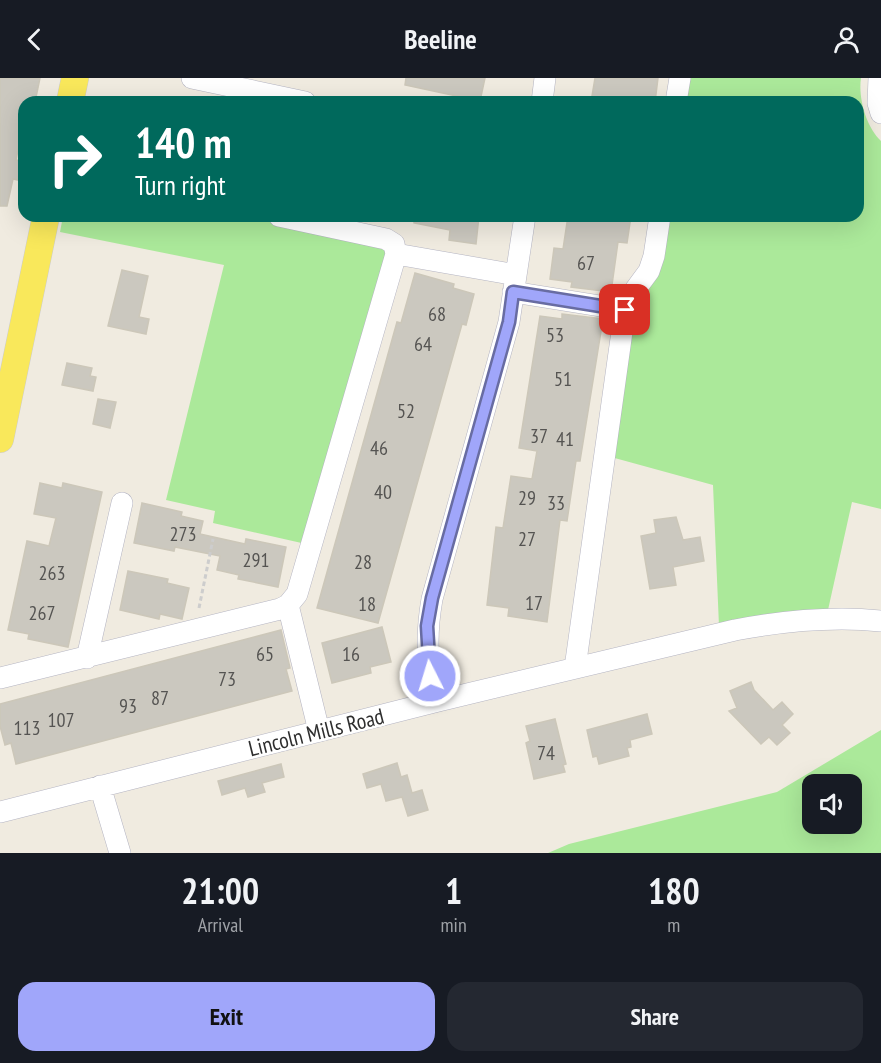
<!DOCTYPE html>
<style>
:root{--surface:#171b24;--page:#242831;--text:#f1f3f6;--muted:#9ea1a6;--accent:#a0a6fa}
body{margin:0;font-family:"PT Sans Narrow",sans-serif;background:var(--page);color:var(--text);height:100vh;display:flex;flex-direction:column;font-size:22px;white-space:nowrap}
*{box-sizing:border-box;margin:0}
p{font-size:20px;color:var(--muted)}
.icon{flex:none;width:33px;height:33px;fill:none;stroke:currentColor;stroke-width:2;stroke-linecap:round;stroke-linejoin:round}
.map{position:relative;height:775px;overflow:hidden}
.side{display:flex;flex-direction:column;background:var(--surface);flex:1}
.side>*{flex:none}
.top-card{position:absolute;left:18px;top:18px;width:846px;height:126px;border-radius:18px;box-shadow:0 6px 24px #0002;background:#00695c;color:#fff;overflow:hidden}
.buttons{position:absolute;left:802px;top:696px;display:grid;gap:12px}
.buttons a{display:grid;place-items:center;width:60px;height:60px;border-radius:12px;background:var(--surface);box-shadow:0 6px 24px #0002;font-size:30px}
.pin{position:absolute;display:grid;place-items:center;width:51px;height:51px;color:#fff;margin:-26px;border-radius:12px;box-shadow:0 3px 9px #0006}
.me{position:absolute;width:66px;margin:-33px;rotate:355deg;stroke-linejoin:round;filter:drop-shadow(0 0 4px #0008)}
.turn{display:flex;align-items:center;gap:21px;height:126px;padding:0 18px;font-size:27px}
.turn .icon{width:78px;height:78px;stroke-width:2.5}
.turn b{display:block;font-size:42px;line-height:51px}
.eta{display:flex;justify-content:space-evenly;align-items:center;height:102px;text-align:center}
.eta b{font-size:36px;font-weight:800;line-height:42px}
.primary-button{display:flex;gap:12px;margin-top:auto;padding:12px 18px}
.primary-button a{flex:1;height:69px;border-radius:18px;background:var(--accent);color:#111;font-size:24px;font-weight:800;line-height:69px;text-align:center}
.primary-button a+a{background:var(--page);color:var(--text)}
header{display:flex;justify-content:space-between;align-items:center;height:78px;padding:0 18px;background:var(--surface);font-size:27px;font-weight:800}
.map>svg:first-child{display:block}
</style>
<header><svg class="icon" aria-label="back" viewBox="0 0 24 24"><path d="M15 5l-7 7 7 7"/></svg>Beeline<svg class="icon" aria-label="person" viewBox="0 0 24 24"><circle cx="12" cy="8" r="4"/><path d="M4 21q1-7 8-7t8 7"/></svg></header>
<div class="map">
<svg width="881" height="775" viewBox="0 0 881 775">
<rect width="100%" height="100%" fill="#f0ebe0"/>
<path fill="#abe99a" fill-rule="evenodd" d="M688,0H861C858,20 866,49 881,63V431L852,424L828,532L719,548L713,407L611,379L630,248L669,138H858V24H684Z
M63,138H241L385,168L388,175L306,466L213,445L215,433L166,422L224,187L60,154Z
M881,652V775H548L569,766L777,714ZM852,706V746H813V706Z"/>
<path fill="#cbc8bf" stroke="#ccc7b9" stroke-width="1.5" d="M0,0H40L35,24H24V42L16,82L22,83L18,102L13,101L7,128H0Z
M406,0H485L480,23L405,7Z
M595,0H658L655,24H591Z
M414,138H479L476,166L449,162L450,152L414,145Z
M568,138H631L627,165L618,164L611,214L571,209L572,204L550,201L554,170L563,171Z
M122,192L148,198L139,239L149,241L146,256L108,248Z
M415,195L454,206L453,210L474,216L466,247L462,246L378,545L317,530L397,244L401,245Z
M562,236L603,241L580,383H576L567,443L560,442L547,544L508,538L509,530L487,527L496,449L503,450L511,398L532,401L537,373L519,370L540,238L562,241Z
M67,285L92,290L90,298L96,299L93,313L62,307Z
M98,321L116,324L110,350L93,346Z
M40,405L62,410L63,405L102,414L68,569L28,561L29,556L8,552L27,463L49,468L56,440L34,436Z
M142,425L182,434L181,438L203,443L200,456L245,466L246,461L286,469L278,509L238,501L239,497L217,492L220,478L175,469L174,473L134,465Z
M676,439L683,462L700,459L704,483L673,489L676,507L650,511L641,458L656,455L654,442Z
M128,493L168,501L167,505L189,510L182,541L160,536L159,541L120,532Z
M382,549L391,584L370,589L371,595L332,605L322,565Z
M281,552L290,590L286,591L292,613L16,686L11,665L5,667L0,648V626Z
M751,604L754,612L773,632L782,624L793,636L782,647L790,655L777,667L769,659L761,666L729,633L737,630L730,613Z
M647,636L652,656L630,662L631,669L627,670L629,678L599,686L597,678L593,679L587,652Z
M555,641L566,686L563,687L565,694L534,701L526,665L530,663L526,648Z
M397,685L401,699L407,697L412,715L422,712L428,732L408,738L402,719L386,723L381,706L367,710L363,696Z
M281,686L284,699L262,705L265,714L248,719L245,710L222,717L218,703Z"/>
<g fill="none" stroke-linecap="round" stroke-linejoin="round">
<g stroke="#b4b4c2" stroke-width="22">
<path id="minor" d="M192,0L305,24
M879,0L878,25L881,35
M542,24L545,0
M676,24L680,0
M396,176L516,197
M513,214L625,232
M288,527L319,653
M87,580L122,425
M575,590L625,232L635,212L649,193L654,178L660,138
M0,600L280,531L288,527L297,516L396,176L394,166L386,161L279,138
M438,623C426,588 426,556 432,521L509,244L525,138
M100,708L120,775
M0,734L438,623L735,552C783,543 832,538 881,543"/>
</g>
<g stroke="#cdcdcd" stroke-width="28">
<path id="major" d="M70,24L75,0
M0,361L46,138"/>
</g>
<path stroke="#cdcdcd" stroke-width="3" stroke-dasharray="4.5 3" stroke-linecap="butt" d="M199,530L213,461"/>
<use href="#minor" stroke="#fff" stroke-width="21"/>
<use href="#major" stroke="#f9e85b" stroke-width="27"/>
</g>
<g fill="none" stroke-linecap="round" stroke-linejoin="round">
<g stroke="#686ca2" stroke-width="15">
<path id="route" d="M430,598L427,548L432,520L509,244L513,214L625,232"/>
</g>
<use href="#route" stroke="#a0a6fa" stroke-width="10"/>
</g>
<g text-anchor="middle" stroke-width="4.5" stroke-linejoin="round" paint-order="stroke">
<g font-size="20" fill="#555452">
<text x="586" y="192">67</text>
<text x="437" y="243">68</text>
<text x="555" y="264">53</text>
<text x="423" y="273">64</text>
<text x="563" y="308">51</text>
<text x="406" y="340">52</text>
<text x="539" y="365">37</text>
<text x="565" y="368">41</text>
<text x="379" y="377">46</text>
<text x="383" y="421">40</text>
<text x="527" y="427">29</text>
<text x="556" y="432">33</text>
<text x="183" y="463">273</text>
<text x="527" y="468">27</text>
<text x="256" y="489">291</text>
<text x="363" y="491">28</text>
<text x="52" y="502">263</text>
<text x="534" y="532">17</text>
<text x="367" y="533">18</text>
<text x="42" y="542">267</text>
<text x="265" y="583">65</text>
<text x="351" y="583">16</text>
<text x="227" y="608">73</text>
<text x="160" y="627">87</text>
<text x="128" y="635">93</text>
<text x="61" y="649">107</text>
<text x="27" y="657">113</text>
<text x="546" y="682">74</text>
</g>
<g font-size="22" fill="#2e2e2e" stroke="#fff">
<text transform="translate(316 654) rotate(-14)" y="8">Lincoln Mills Road</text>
</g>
</g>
</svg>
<div class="buttons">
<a><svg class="icon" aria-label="sound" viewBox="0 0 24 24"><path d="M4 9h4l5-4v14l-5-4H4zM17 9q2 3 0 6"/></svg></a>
</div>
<div class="pin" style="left:625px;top:232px;background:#d93025"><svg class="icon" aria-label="arrive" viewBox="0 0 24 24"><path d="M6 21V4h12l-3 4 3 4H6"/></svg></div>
<svg class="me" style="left:430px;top:598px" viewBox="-20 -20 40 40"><circle r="17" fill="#a0a6fa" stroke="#fff" stroke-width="3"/><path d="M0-11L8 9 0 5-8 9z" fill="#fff"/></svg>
<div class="top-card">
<div class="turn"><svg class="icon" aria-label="right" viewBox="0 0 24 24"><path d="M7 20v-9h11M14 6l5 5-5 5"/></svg><div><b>140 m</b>Turn right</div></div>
</div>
</div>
<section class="side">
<div class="eta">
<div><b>21:00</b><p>Arrival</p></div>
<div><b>1</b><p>min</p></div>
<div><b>180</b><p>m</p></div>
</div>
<div class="primary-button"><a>Exit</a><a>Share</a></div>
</section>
